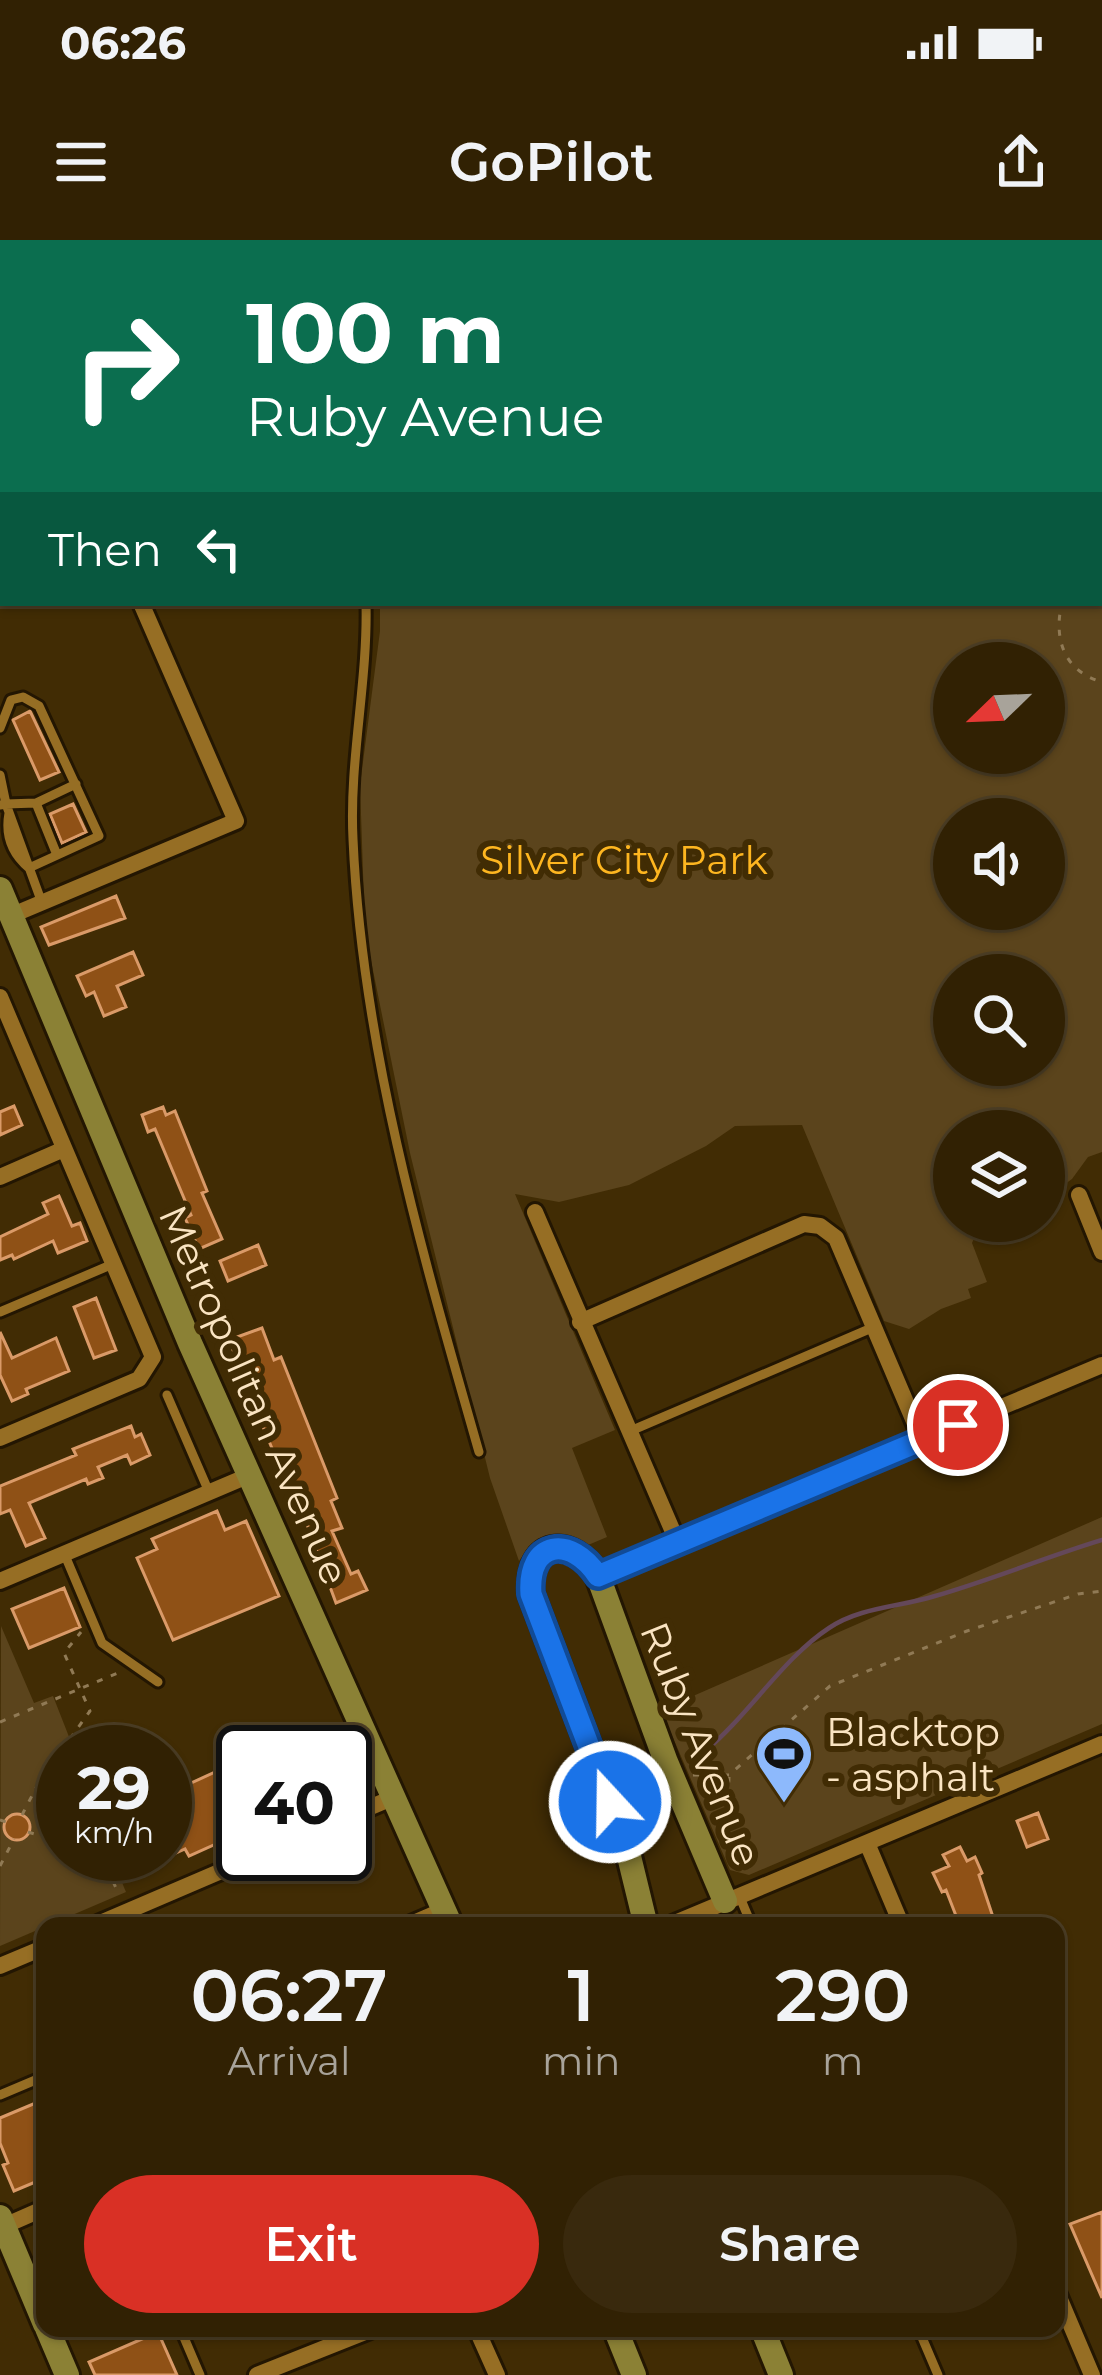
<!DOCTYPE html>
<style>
:root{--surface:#312103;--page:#39290d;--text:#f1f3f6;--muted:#a8a39a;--line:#4c3e25;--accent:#d93025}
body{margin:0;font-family:Montserrat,sans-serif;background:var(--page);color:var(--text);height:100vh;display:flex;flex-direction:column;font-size:45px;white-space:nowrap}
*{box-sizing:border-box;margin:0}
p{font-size:39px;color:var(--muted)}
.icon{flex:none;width:66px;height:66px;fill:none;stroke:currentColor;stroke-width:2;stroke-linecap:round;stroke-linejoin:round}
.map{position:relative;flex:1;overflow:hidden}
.details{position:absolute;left:36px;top:1677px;width:1029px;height:420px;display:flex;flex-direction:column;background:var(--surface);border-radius:24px;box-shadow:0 3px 9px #0004,0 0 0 3px var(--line)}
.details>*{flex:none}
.guide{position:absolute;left:0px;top:0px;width:1104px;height:366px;box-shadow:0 3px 9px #0004,0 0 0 3px var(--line);background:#0b6e4f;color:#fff;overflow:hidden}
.needle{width:78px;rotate:247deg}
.fabs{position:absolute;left:933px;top:402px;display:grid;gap:24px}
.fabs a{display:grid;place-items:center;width:132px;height:132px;border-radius:50%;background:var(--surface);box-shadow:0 3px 9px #0004,0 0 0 3px var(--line);font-size:60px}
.speed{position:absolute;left:36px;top:1485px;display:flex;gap:24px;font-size:60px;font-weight:700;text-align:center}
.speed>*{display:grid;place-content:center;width:156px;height:156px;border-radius:50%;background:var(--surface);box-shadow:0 3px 9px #0004,0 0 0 3px var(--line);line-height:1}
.speed small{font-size:30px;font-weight:400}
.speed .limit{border:6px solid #111;border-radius:18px;background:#fff;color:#111}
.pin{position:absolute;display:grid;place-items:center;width:102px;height:102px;color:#fff;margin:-51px;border:6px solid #fff;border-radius:50%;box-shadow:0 3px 12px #0007}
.me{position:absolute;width:132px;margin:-66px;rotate:339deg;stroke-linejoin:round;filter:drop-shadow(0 0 9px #0008)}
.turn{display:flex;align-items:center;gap:42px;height:252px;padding:0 48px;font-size:54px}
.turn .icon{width:156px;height:156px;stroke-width:2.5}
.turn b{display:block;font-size:84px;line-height:102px}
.then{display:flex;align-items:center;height:114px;padding:0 48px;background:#0003;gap:24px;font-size:45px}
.eta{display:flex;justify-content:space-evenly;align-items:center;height:204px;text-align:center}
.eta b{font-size:72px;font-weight:600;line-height:84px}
.primary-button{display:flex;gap:24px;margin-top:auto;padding:24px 48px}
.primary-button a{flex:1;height:138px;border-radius:72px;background:var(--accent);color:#fff;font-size:48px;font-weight:600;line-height:138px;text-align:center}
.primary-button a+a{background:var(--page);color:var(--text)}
.status{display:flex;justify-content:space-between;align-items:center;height:84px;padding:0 60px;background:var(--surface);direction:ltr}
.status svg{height:33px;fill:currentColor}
header{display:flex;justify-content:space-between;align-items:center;height:156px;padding:0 48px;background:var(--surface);font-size:54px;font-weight:600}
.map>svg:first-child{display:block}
</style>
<div class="status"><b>06:26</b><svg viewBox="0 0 49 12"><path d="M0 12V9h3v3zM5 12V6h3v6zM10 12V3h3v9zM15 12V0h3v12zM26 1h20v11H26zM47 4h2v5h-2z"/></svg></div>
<header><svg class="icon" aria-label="menu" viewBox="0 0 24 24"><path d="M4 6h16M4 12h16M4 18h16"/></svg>GoPilot<svg class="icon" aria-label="share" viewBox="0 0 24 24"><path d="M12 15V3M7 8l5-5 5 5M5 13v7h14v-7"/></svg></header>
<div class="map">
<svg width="1102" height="2135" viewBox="0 0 1102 2135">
<rect width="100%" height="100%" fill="#412c04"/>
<path fill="#5b441c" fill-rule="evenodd" d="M1037,0H1102V912L1088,917L1072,939L1044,959V891H954V981H986L981,982L972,1003L987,1042L968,1049L971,1058L941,1069L909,1089L884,1081L802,885L735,886L706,906L629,945L559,962L515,954L615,1190L572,1208L607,1297L581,1308L557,1295L529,1306L519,1321L490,1238L410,913L365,691L360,545L380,391V363H1101V3ZM954,423H1044V513H954ZM954,579H1044V669H954ZM954,735H1044V825H954Z
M1102,1277V1484L749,1635L730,1630L661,1470Z
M1,1386L34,1463L53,1456L75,1512H63V1614H110L126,1652L0,1706Z"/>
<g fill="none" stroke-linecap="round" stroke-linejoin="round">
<path stroke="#64485a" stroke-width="4.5" d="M704,1512C749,1475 783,1418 829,1388C860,1367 900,1367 935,1356C991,1340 1046,1317 1102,1300"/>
</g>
<path fill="#8f5116" stroke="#da9a68" stroke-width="3" d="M30,471L59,532L40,540L13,480Z
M73,564L86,592L62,603L50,574Z
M116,656L125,678L49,705L41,687Z
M133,712L143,735L117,746L126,767L104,776L94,752L86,756L77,736Z
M14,866L22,885L0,895V872Z
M163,867L166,875L175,871L207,951L202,953L222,999L199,1009L185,978L191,975L155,889L148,892L142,875Z
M59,956L72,986L80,983L87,1001L58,1013L53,1001L14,1019L12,1015L0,1020V997L48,974L43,963Z
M258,1005L266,1025L228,1041L220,1021Z
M96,1058L116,1110L94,1118L74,1067Z
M262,1088L274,1120L281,1117L337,1258L331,1261L342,1288L332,1291L351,1334L358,1331L367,1350L336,1363L302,1271L299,1273L256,1170L262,1167L254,1147L258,1145L245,1117L237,1120L229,1100Z
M0,1092L12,1118L56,1098L69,1131L26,1149L28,1154L12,1161L0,1135Z
M131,1186L135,1197L141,1194L150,1215L131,1224L127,1215L98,1227L103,1238L88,1244L86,1239L29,1263L45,1298L26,1306L10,1270L0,1274V1246L76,1215L73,1209Z
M217,1271L225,1290L246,1281L279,1356L173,1400L137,1318L157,1309L152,1299Z
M64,1348L80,1387L29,1408L12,1369Z
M133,1491L142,1512H87Z
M226,1527L243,1565V1569L220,1579L229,1598L189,1616L185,1609L165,1618V1555Z
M1038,1573L1048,1599L1027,1607L1017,1581Z
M4 1587a13 13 0 1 1 26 0a13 13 0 1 1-26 0Z
M960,1607L967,1621L975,1617L982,1633L979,1635L996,1686H960L946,1650L942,1652L933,1633L949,1626L943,1615Z
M45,1859V1938L14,1951L3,1925L8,1923L0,1903V1878Z
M1102,1972V2058L1070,1984Z
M158,2092L177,2135H95L89,2122Z"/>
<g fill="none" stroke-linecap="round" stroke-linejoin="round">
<g stroke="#231602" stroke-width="15">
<path id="lane" d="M70,0L72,3
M370,0L372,3
M973,3V0
M366,363C368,442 349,520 353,599C362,807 422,1013 479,1212
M0,488L11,460L23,457L39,466L99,596L29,628C11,613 5,595 9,573
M0,535L6,564L36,563L76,544
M36,563L57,615
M0,565L6,564L42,663
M0,1072L113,1024
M167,1155L209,1252
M628,1192L874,1087
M64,1313L102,1403L158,1442
M739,1655L752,1686
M398,1686L442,1667
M0,1855L45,1836
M180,2088L200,2135
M918,2088L938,2135"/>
</g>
<g stroke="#231602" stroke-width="22">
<path id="street" d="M245,0L246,3
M482,0L484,3
M0,52L3,59
M10,676L236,581L141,363
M0,757L153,1117L139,1139L0,1198
M0,937L64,909
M1079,955L1102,1012
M535,972L677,1301
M580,1082L804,984L820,986L836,998L922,1200
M598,1336L1102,1125
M0,1341L250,1235
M345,1578L392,1558
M867,1603L902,1686
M93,1686L261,1614
M668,1686L1102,1504
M0,1726L45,1707
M4,1986L45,1968
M1056,2050L1092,2135
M476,2088L497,2135
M257,2135L375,2088"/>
</g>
<g stroke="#231602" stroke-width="30">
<path id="secondary" d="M0,649L190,1103L451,1686
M646,1686L626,1604L531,1354C527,1299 571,1295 598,1336L666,1522L725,1661
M0,1977L45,2084
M47,2088L67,2135
M615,2088L634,2135
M762,2088L781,2135"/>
</g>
<path stroke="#907a55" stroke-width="3" stroke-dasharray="6 9" stroke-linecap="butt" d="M1101,345L1102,344
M1067,363L1061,367C1054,402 1066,432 1102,442
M0,1482L118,1433
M693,1535H729L830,1446L967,1391L1078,1354L1102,1351
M22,1575L39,1542L90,1471L64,1413L81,1392
M0,1580L6,1582
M28,1592L63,1603
M727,1609L740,1599L728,1566L729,1537
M101,1614L119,1655
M0,1626L14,1599"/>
<use href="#lane" stroke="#966e24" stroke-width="9"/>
<use href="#street" stroke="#966e24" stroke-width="16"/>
<use href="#secondary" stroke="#8b8135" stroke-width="24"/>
</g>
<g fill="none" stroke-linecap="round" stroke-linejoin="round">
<g stroke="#114b97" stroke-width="30">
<path id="route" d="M610,1562L531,1354C527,1300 571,1295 598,1336L958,1185"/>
</g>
<use href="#route" stroke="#1a73e8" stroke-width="21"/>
</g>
<defs>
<g id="stadium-pin" transform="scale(3)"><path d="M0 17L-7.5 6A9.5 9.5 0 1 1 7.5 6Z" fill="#8db9fc" stroke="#412c04"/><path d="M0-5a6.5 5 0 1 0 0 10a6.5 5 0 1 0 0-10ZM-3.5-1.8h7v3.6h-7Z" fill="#111"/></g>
</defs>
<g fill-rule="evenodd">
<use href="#stadium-pin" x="784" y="1514"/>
</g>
<g text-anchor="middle" stroke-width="12" stroke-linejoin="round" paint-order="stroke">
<g font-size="39" fill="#feb620" stroke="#412c04">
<text x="624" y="634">Silver City Park</text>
</g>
<g font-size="39" fill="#fae4c2" stroke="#412c04">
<text transform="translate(254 1155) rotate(66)" y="14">Metropolitan Avenue</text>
<text transform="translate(701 1504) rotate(68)" y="14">Ruby Avenue</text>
</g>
<g font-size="39" fill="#fae4c2" stroke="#412c04" text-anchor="start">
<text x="826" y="1506">Blacktop<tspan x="826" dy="45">- asphalt</tspan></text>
</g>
</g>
</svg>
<div class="fabs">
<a><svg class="needle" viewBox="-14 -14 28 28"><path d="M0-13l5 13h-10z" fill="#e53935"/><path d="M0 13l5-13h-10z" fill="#a8a39a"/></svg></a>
<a><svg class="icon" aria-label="sound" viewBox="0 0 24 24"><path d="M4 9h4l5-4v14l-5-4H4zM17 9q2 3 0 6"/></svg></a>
<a><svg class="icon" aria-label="search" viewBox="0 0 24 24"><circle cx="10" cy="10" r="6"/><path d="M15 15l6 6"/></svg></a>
<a><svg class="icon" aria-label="layers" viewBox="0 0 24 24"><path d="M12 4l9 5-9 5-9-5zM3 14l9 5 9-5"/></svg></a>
</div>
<div class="speed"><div>29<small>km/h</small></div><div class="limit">40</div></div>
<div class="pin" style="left:958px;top:1185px;background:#d93025"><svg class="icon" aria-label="arrive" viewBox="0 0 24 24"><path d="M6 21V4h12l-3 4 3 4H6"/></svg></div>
<svg class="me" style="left:610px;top:1562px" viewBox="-20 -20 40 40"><circle r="17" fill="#1a73e8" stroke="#fff" stroke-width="3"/><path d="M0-11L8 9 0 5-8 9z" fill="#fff"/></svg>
<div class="guide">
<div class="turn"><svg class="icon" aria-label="right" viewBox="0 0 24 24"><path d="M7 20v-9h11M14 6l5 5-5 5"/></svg><div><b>100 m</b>Ruby Avenue</div></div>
<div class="then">Then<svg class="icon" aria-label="left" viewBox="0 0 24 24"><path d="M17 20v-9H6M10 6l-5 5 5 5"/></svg></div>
</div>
<section class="details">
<div class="eta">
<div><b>06:27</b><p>Arrival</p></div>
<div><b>1</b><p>min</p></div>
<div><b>290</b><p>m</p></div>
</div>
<div class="primary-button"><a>Exit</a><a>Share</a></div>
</section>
</div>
